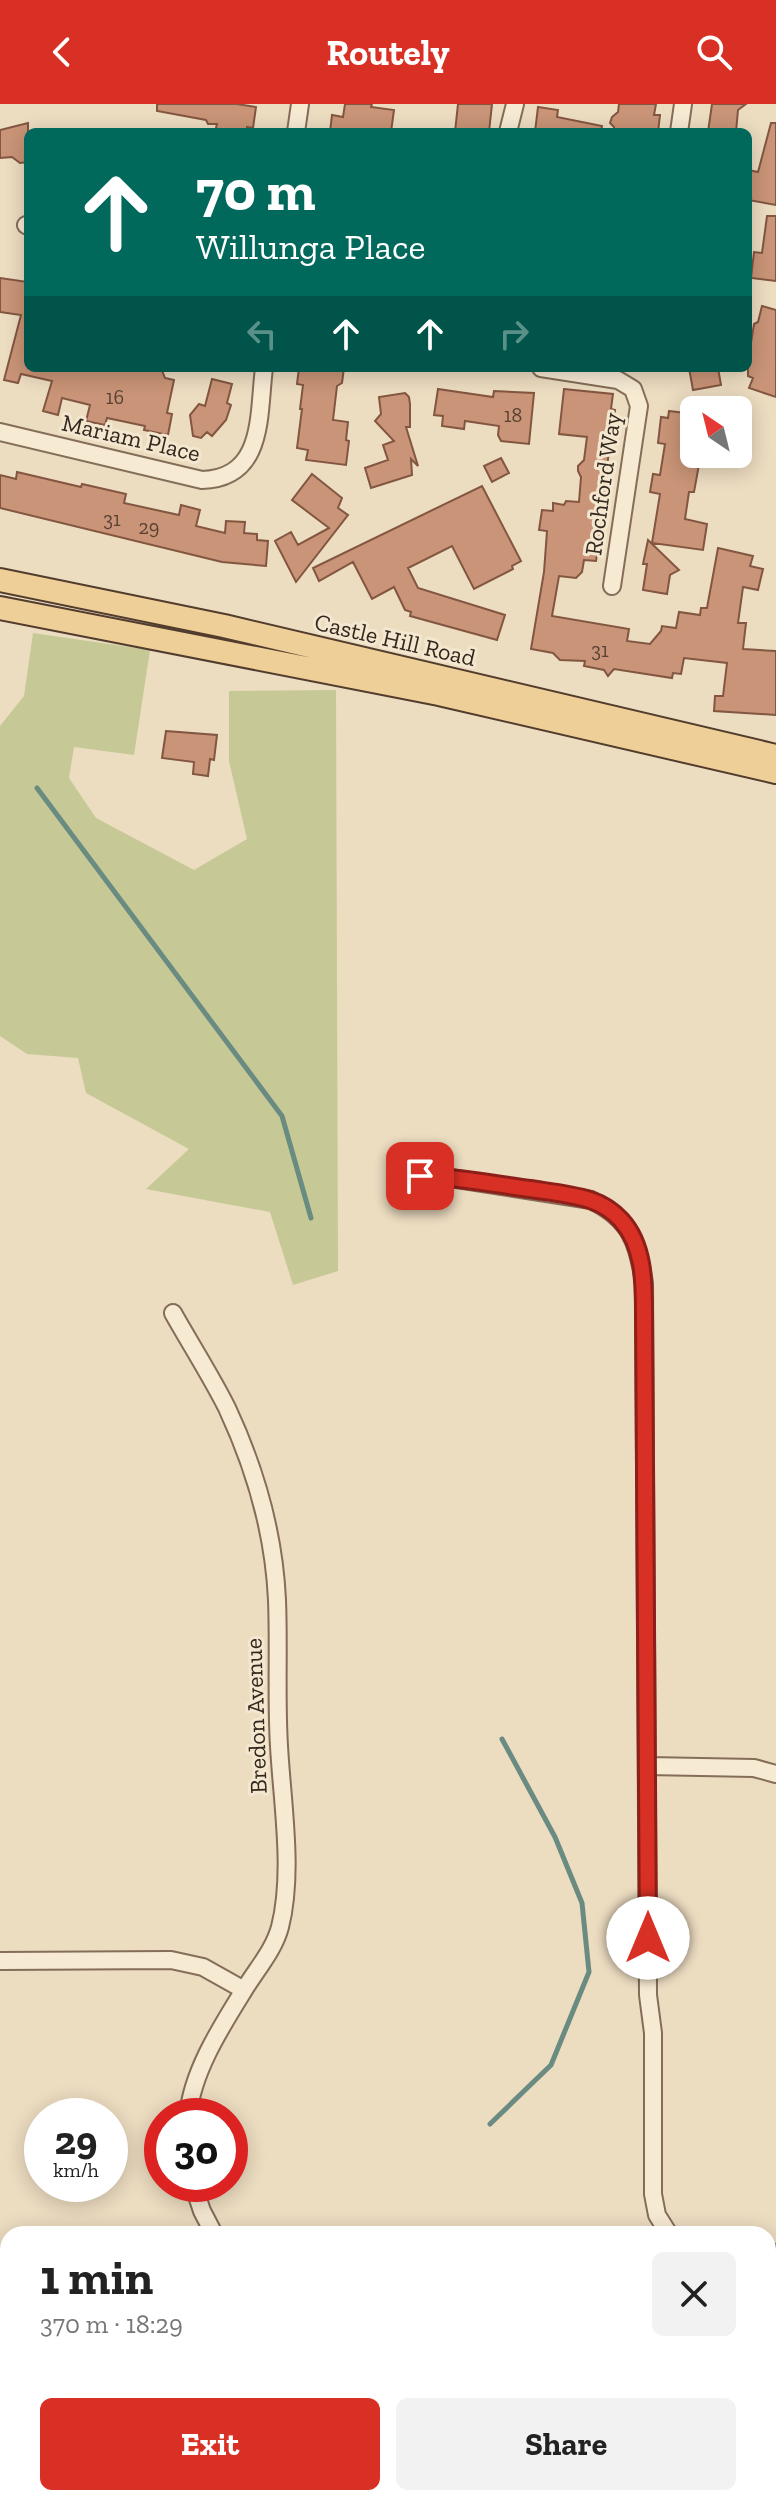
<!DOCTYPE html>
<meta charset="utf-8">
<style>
:root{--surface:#fff;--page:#f2f2f2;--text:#222;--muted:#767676;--accent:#d93025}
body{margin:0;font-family:"Zilla Slab",serif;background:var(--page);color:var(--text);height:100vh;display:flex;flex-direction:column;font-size:30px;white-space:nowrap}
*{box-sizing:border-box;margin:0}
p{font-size:26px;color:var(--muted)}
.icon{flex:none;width:44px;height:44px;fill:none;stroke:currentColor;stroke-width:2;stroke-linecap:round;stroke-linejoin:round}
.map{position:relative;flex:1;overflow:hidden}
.drawer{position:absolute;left:0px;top:2122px;width:776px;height:280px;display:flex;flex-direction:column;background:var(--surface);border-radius:24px 24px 0 0;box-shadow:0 4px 20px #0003}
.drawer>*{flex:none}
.hud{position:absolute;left:24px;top:24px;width:728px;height:244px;border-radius:12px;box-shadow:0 4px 20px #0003;background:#00695c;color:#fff;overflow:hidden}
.needle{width:52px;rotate:325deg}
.fabs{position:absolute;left:680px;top:292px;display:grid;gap:16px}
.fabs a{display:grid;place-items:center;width:72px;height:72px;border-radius:12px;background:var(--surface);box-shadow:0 4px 20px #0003;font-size:40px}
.speed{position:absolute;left:24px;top:1994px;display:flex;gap:16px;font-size:40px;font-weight:700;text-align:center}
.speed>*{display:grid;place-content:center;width:104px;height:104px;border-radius:50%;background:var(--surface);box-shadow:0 4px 20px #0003;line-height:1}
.speed small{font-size:20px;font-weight:400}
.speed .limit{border:12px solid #d22;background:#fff;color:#111}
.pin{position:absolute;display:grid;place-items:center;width:68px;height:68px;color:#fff;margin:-34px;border-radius:16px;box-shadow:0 4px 12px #0006}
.me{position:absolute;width:88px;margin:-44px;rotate:0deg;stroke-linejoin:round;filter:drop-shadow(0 0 6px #0008)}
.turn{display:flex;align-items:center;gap:28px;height:168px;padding:0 40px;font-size:36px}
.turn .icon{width:104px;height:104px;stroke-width:2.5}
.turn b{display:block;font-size:56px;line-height:68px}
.lanes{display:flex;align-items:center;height:76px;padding:0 40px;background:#0003;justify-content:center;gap:40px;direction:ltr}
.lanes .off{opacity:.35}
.round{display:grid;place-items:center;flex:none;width:84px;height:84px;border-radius:12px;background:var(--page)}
.head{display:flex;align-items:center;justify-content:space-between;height:136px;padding:0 40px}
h1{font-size:48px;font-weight:700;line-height:60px}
.primary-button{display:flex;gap:16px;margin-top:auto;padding:16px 40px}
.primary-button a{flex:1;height:92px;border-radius:12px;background:var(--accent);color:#fff;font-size:32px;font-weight:700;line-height:92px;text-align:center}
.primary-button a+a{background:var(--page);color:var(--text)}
header{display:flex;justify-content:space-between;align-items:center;height:104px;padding:0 40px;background:var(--accent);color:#fff;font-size:36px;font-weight:700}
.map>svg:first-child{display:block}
</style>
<header><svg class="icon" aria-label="back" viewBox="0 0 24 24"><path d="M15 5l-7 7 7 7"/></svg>Routely<svg class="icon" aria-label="search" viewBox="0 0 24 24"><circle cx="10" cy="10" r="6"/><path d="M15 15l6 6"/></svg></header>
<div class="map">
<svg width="776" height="2402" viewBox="0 0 776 2402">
<rect width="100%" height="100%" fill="#ecdcc0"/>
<path fill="#c6c995" d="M33,529L150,546L134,651L74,643L69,674L96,714L194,766L247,735L229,657V587L336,586L338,1167L293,1181L270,1108L146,1085L189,1045L86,989L78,954L27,950L0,932V622L24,592Z
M776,2175V2402H739L738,2394H768V2177Z"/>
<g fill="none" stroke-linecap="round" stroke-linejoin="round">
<path stroke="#6a8b81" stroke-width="5" d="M37,684L282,1012L311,1114
M490,2020L551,1961L589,1868L582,1799L555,1733L502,1635
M768,2146L776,2141"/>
</g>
<path fill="#c99477" stroke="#825640" stroke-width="2" d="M157,0H237L256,3L253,24L247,23V28H215L217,20H208L206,16L157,7Z
M345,0H372L371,3L394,6L391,28H330L332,11L343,13Z
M458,0H492L489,28H455Z
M619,0H656L654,11H660L658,28H614V23L610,19L612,13L618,8Z
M712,0H746L738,6L736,28H708Z
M538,3L558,6L557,13L602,22L601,28H535Z
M28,19V58L20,59L12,53L0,54V26Z
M771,19H776V101L748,96V66L758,68Z
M767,112H776V177L751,174L754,148L762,149Z
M0,174L28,178V264H161L165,274L174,276L167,309L172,310L168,331L144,326L145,322L107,314L105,321L86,317L90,301L62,294L58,311L43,307L52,277L21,270L18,279L4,276L21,211L0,208Z
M762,202L776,206V293L749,284L753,274L748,272V238L751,239L754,220L758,218Z
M299,264H344L342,279L337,282L333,316L348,318L346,336L349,337L346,361L306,356L308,346L297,344L302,305H300L303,281L297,280Z
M689,264H718L721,281L693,286Z
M212,275L232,280L227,299L231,301L226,316L212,332L207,328L201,334L193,332L190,311L199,300L205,302Z
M438,285L493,293L494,287L534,289L529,340L501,337L498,331L499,322L465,317L464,325L442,322L443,312L434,311Z
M564,285L613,290L611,305L615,306L606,369L610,370L608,384L596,457L584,456L582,468L576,474L559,472L552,512L629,525L627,537L650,540L661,527L662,522L676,524L679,508L700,511L701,504H707L718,444L753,452L750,462L763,465L758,486L743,483L738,519H746L743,545L776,547V611L714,607L715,592H723L727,559L684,554L681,570L673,569L672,574L614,565L608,572L604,566L584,562L585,557L560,556L553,549L531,545L544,468L547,427L539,426L542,406L553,407V399L564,401L566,397L579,398L581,373L578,367V362L584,356L587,333L559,330Z
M405,289L409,293L410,300V323H406L418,362L411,355L412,371L371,384L365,364L388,356L383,341L394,337L375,317L381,310L379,293Z
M669,307L694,310V354L700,355L694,388H689L685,415L707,420L703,446L652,439L660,390L650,388L653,370L660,371L665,340L658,339L661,313L668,314Z
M501,354L509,369L492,378L484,362Z
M17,368L81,383L82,380L126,390L124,399L179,411L181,401L200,406L196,422L225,429L226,417L245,418L244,429L257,430V436L268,437L266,462L222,458L0,404V371L16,375Z
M312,370L342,394L338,404L348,411L296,478L275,437L291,428L298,441L329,424L292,396Z
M482,382L521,457L512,462L513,465L474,485L452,442L408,464L418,484L505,511L497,536L410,512L411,508L405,506L394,483L372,495L353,458L319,477L313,464Z
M648,436L679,466L670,471L667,490L643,486L647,460H643Z
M166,627L217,631L214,656L210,655L208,672L193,670L194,658L162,654Z"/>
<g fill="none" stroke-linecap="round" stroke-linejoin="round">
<g stroke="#846d59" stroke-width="20">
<path id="minor" d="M296,28L300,0
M508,28L515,0
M679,28L683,0
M26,121L28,122
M541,264L618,276L633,285L639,302L612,482
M0,328L202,376C265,374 258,311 264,264
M397,1071L444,1073L591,1096C630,1115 638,1138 644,1179L648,1891L653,1929V2090L657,2111L669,2130
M173,1209C191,1241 211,1272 227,1304C255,1364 274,1430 277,1496C279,1545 276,1593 279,1642C282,1698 294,1768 280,1823C274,1846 256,1866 244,1886C221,1923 192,1968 188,2012
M648,1662L754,1664L776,1670
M0,1857L171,1856L203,1863L244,1886
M193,2080L202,2107L214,2130
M598,2394L599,2402"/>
</g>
<g stroke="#523c2d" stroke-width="26">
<path id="major" d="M0,476L224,522L776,652
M0,504L439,590L776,668"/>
</g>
<use href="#minor" stroke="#f7ead3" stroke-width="16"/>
<use href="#major" stroke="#efcf98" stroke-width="22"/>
</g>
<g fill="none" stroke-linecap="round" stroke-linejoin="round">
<g stroke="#8d1f18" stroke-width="20">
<path id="route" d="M420,1072C457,1073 493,1080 530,1085C550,1088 571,1090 590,1096C602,1100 613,1107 621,1116C644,1141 644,1178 644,1209L648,1834"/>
</g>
<use href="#route" stroke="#d93025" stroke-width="14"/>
</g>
<g text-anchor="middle" stroke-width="6" stroke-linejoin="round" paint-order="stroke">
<g font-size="20" fill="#594234">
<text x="115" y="300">16</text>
<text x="513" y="318">18</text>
<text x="112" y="422">31</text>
<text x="149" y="430">29</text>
<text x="600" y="553">31</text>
</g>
<g font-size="24" fill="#34271d" stroke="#f4e7cf">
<text transform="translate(131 334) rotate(13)" y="8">Mariam Place</text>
<text transform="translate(603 380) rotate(-82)" y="8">Rochford Way</text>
<text transform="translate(395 536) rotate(13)" y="8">Castle Hill Road</text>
<text transform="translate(256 1612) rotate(-92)" y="8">Bredon Avenue</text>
</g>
</g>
</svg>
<div class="fabs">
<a><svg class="needle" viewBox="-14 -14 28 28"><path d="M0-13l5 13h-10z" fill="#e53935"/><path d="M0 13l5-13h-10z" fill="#767676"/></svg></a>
</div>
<div class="speed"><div>29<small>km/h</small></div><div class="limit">30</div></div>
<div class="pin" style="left:420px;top:1072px;background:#d93025"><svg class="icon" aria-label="arrive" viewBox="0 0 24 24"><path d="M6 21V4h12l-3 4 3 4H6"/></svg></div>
<svg class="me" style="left:648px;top:1834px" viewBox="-20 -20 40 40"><circle r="19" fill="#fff"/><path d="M0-13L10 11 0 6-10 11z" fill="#d93025"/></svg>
<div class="hud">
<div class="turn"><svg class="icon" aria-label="ahead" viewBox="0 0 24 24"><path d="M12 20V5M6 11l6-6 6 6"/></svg><div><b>70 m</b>Willunga Place</div></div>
<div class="lanes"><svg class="icon off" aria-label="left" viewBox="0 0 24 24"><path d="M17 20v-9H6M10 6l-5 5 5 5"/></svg><svg class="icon" aria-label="ahead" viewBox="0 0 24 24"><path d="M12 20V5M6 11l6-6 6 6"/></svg><svg class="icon" aria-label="ahead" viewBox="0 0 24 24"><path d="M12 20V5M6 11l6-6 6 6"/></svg><svg class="icon off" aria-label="right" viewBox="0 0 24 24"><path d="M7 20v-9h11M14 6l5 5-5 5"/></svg></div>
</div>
<section class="drawer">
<div class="head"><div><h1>1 min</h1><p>370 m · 18:29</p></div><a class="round"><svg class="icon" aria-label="close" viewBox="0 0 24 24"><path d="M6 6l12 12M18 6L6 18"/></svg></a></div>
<div class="primary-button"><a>Exit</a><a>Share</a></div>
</section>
</div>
